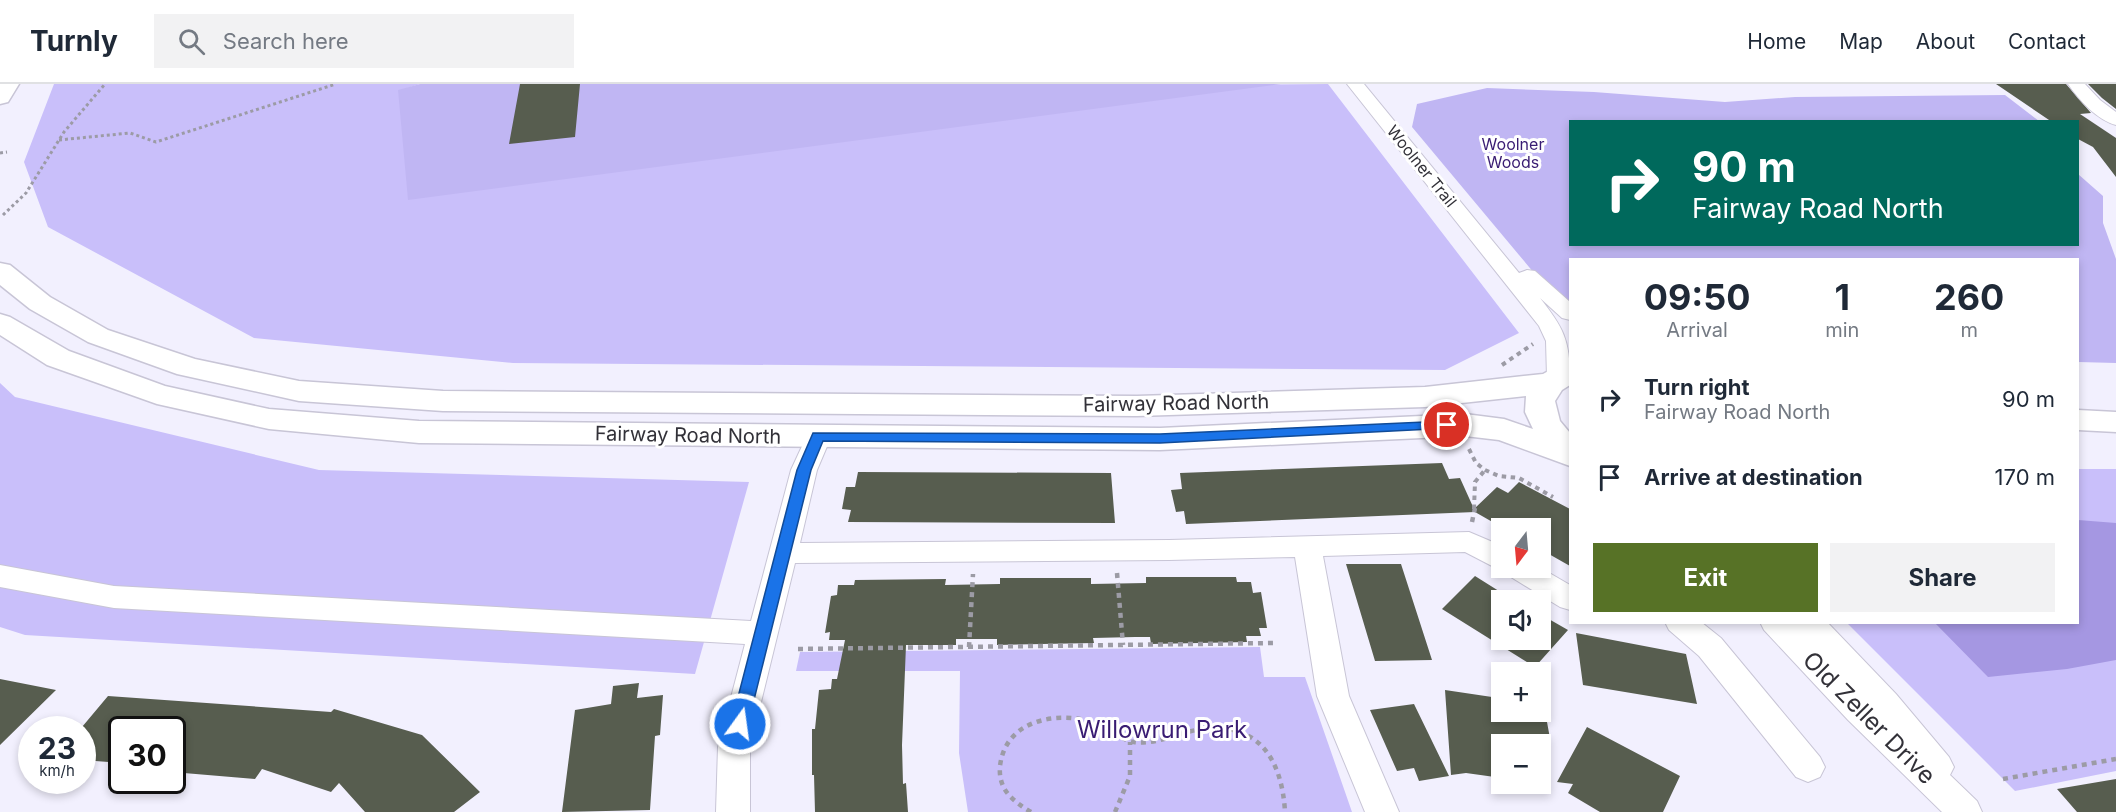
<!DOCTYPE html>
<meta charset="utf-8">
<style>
:root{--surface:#fff;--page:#f2f2f3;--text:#1f2937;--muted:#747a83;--line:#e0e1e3;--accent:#577226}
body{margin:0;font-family:Inter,sans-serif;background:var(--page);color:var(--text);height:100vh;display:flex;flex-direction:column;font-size:22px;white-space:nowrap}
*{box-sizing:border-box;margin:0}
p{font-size:20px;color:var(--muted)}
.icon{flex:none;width:33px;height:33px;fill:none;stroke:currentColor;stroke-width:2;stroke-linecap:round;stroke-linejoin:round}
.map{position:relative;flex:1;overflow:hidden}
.drawer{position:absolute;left:1569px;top:174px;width:510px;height:366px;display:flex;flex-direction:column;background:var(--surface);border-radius:0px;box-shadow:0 3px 9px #0003}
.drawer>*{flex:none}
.top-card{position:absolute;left:1569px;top:36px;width:510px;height:126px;border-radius:0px;box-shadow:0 3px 9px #0003;background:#00695c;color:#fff;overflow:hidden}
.needle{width:39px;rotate:196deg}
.tools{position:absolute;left:1491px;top:434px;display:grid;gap:12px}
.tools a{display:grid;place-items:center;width:60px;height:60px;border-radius:0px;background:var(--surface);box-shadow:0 3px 9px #0003;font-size:30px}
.speed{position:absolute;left:18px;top:632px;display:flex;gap:12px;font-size:30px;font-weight:700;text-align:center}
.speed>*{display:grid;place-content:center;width:78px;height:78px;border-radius:50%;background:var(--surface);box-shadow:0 3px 9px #0003;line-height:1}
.speed small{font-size:15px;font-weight:400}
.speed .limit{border:3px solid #111;border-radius:9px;background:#fff;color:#111}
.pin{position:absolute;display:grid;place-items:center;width:51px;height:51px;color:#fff;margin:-26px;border:3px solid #fff;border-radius:50%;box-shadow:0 2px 6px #0007}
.me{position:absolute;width:66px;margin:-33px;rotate:14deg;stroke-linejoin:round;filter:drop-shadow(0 0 4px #0008)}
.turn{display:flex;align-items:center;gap:21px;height:126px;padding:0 24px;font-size:27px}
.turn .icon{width:78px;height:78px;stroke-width:2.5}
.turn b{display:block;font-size:42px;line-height:51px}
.eta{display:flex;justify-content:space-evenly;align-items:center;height:102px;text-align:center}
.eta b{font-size:36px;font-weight:700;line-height:42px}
.cta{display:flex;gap:12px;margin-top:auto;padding:12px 24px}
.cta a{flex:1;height:69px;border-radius:0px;background:var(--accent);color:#fff;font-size:24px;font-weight:700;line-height:69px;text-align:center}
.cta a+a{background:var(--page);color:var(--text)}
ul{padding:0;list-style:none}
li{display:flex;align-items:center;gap:18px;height:78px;padding:0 24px}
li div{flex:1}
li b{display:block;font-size:22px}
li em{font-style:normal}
header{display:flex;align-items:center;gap:36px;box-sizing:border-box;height:84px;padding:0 30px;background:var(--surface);border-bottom:2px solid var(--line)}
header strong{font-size:28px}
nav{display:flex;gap:33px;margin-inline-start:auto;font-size:21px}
.search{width:420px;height:54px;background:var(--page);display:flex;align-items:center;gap:15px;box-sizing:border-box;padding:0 21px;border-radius:0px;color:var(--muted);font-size:22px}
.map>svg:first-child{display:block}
</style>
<header>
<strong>Turnly</strong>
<div class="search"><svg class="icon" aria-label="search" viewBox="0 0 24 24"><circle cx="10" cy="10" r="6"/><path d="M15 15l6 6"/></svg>Search here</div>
<nav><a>Home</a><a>Map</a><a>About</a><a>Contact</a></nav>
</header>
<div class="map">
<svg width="2116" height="728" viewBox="0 0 2116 728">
<rect width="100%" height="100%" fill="#f2f0fe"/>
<path fill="#c9bffa" d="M54,0H420L398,7L1328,0L1519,249L1445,286L513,279L254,254L48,143L24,78Z
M0,299L15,313L319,386L749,398L695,590L25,551L0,543Z
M2078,385H2116V687L2015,707L1847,539L2078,538Z
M1260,563L1264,593H1305L1352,728H968L959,669L960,587H796L800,568Z"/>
<path fill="#c0b6f3" d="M420,0H1281L408,116L398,6Z
M1487,4L1594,8L1725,18L1795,13L2005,11L2039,37L1570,38V160H2078V90L2103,112V139L2116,175V279L2078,278V176H1570V232L1412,43L1417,20Z"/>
<path fill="#a597e2" d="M2078,436L2116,439V576L2067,585L1988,593L1935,539L2078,538Z"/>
<path fill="#575d4f" d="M520,0H580L575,53L509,60Z
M1996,0H2066L2091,29L2080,30L2116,54V93L2093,63L2078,55V38H2052Z
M2088,0H2116V25L2102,14Z
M1442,379L1449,395L1460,394L1474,425L1497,403L1508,409L1519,398L1570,425V482L1540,465V444H1503L1475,428L1186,440L1184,427L1176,428L1171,406L1182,405L1180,389Z
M858,388L1111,389L1115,439L848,438L851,426L842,425L846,403H855Z
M1346,480H1401L1432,576L1375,577Z
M1475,492L1502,509V555H1540V530L1568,546L1535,583L1442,525Z
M1146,493H1236L1237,498H1251L1253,509L1261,508L1267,544H1259L1261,552H1246L1247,558L1151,560L1150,553H1135L1093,554L1094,559L997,561V555H956V561H906L902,661L903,700L906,699L908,728H815L814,691H812V645H815L819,606L831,605L832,595H837L845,556H829L830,548L825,549L831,512L837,511L838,501H854L855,496L946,495L945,501L1000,500V494H1091V500L1146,499Z
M1576,549L1686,570L1697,620L1583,601Z
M0,595L56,606L0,661Z
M639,599L637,614L663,611L660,651L655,652L650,726L562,728L575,626L611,620L613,602Z
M1445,606L1492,613L1493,627H1545L1551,660H1502V694L1466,689L1451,691Z
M108,612L331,628L334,625L422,651L480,708L454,728H365L339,699L331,708L262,685L255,695L172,688V645H122V679L82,676V643Z
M1414,620L1449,692L1419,697L1414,684L1397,687L1370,626Z
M1587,643L1680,692L1663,728H1600L1568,709L1573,700L1557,698Z
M2116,695V728H2077L2057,705Z"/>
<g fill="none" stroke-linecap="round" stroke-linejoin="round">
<g stroke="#c8c5d6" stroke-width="2">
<path id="minor" d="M1347,0H1364L1519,189L1527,186L1535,187L1570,218V236L1562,234L1540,214C1563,243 1570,256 1570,294L1567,298L1559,300L1551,298L1547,293L1546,257L1539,242Z
M2068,0H2085L2100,16L2116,28V41C2097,36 2079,16 2068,0Z
M818,345L827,347L831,353L817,386L800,459L1169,456L1469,448L1502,462V483H1539L1570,501V526L1560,523L1506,490L1503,485L1492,482L1465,468L1323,472L1349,612L1399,728H1365L1317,612L1295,473L1169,476L795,479L750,663V728H716L718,663L745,560L114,524L0,503V481L114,502L751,537L791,386L809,347Z
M1665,538H1701L1721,554L1820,673L1825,683L1820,693L1808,698L1796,693L1699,572L1669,546Z
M1760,538H1827L1896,610L1949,673L1954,683L1950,691L1977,717L1982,728H1942L1848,636L1764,546Z"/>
</g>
<g stroke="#c8c5d6" stroke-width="3">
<path id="major" d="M0,0H19L8,18L0,20Z
M0,179L10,181L50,213L108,246L195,275L299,297L443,307L1137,312L1425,303L1543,290L1554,284L1565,281L1570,283V301L1562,306L1555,317L1560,337L1570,349V382L1499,356L1465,352L1160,366L419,359L269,345L157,320L47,281L0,251V230L10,233L69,267L165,302L269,325L419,337L1160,344L1465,330L1504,335L1533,345L1525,328L1526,312L1425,323L1137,332L443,327L299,317L177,290L88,258L30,225L0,201Z
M2078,326L2116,328V348L2078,346Z"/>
</g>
<path stroke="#9c9ba5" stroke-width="3" stroke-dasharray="3 3" stroke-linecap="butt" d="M59,56L130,49L156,58L336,0
M0,69L7,68
M3,131L26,109L64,48L105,0"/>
<path stroke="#9c9ba5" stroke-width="4" stroke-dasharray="4.5 4.5" stroke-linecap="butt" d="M1502,281L1533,260
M1469,365L1476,379L1485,386L1499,392L1519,394L1553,413
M1474,425L1475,398L1485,386"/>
<path stroke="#9c9ba5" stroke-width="4.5" stroke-dasharray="5 5" stroke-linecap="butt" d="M1472,438L1475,424
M1117,489L1123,561
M969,563L973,490
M798,565L1277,559
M2003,695L2116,675
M1031,728C1013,717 998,706 1000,682C1006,632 1064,626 1102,641C1112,646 1123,657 1134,658C1155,661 1176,650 1196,646C1257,635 1282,674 1285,728
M1115,728L1130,692V658"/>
<use href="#minor" fill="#fff" fill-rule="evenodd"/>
<use href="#major" fill="#fff" fill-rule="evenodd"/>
</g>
<path fill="#1a73e8" stroke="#114b97" stroke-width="1.5" d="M1447,337L1453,341L1451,344L1160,359L823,357L811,386L748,640L746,645L740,647L733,645L731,640L797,386L813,349L1160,350Z"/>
<g text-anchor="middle" stroke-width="6" stroke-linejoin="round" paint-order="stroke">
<g font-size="16" fill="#391c73" stroke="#fff">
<text x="1513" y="66">Woolner<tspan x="1513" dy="18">Woods</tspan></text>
</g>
<g font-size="16" fill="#323138" stroke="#fff">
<text transform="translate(1422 82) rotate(51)" y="6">Woolner Trail</text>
</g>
<g font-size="20" fill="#323138" stroke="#fff">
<text transform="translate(1176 319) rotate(-1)" y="7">Fairway Road North</text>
<text transform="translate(688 351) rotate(1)" y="7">Fairway Road North</text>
</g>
<g font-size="24" fill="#323138" stroke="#fff">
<text transform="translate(1869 634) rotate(45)" y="8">Old Zeller Drive</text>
</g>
<g font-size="24" fill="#391c73" stroke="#fff">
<text x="1162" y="654">Willowrun Park</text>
</g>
</g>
</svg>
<div class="tools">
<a><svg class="needle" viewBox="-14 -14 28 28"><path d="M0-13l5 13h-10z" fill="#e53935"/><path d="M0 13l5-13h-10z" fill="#747a83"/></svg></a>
<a><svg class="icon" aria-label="sound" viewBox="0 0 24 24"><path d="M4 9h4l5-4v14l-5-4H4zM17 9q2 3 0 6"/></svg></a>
<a>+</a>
<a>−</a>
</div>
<div class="speed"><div>23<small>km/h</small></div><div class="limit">30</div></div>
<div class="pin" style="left:1447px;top:341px;background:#d93025"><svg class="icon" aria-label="arrive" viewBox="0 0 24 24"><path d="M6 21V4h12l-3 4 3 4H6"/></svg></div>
<svg class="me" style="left:740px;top:640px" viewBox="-20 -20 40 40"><circle r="17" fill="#1a73e8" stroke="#fff" stroke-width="3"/><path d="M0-11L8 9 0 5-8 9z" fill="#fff"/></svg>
<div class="top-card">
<div class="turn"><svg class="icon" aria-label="right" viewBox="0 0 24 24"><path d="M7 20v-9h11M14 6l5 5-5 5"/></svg><div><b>90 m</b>Fairway Road North</div></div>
</div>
<section class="drawer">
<div class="eta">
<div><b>09:50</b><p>Arrival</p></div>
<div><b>1</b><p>min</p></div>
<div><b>260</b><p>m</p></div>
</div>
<ul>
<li><svg class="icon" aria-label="right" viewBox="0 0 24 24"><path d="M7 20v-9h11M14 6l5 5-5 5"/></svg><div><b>Turn right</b><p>Fairway Road North</p></div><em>90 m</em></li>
<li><svg class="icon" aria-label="arrive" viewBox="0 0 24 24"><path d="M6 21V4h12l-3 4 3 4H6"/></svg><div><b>Arrive at destination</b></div><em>170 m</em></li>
</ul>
<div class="cta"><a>Exit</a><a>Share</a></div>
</section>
</div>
